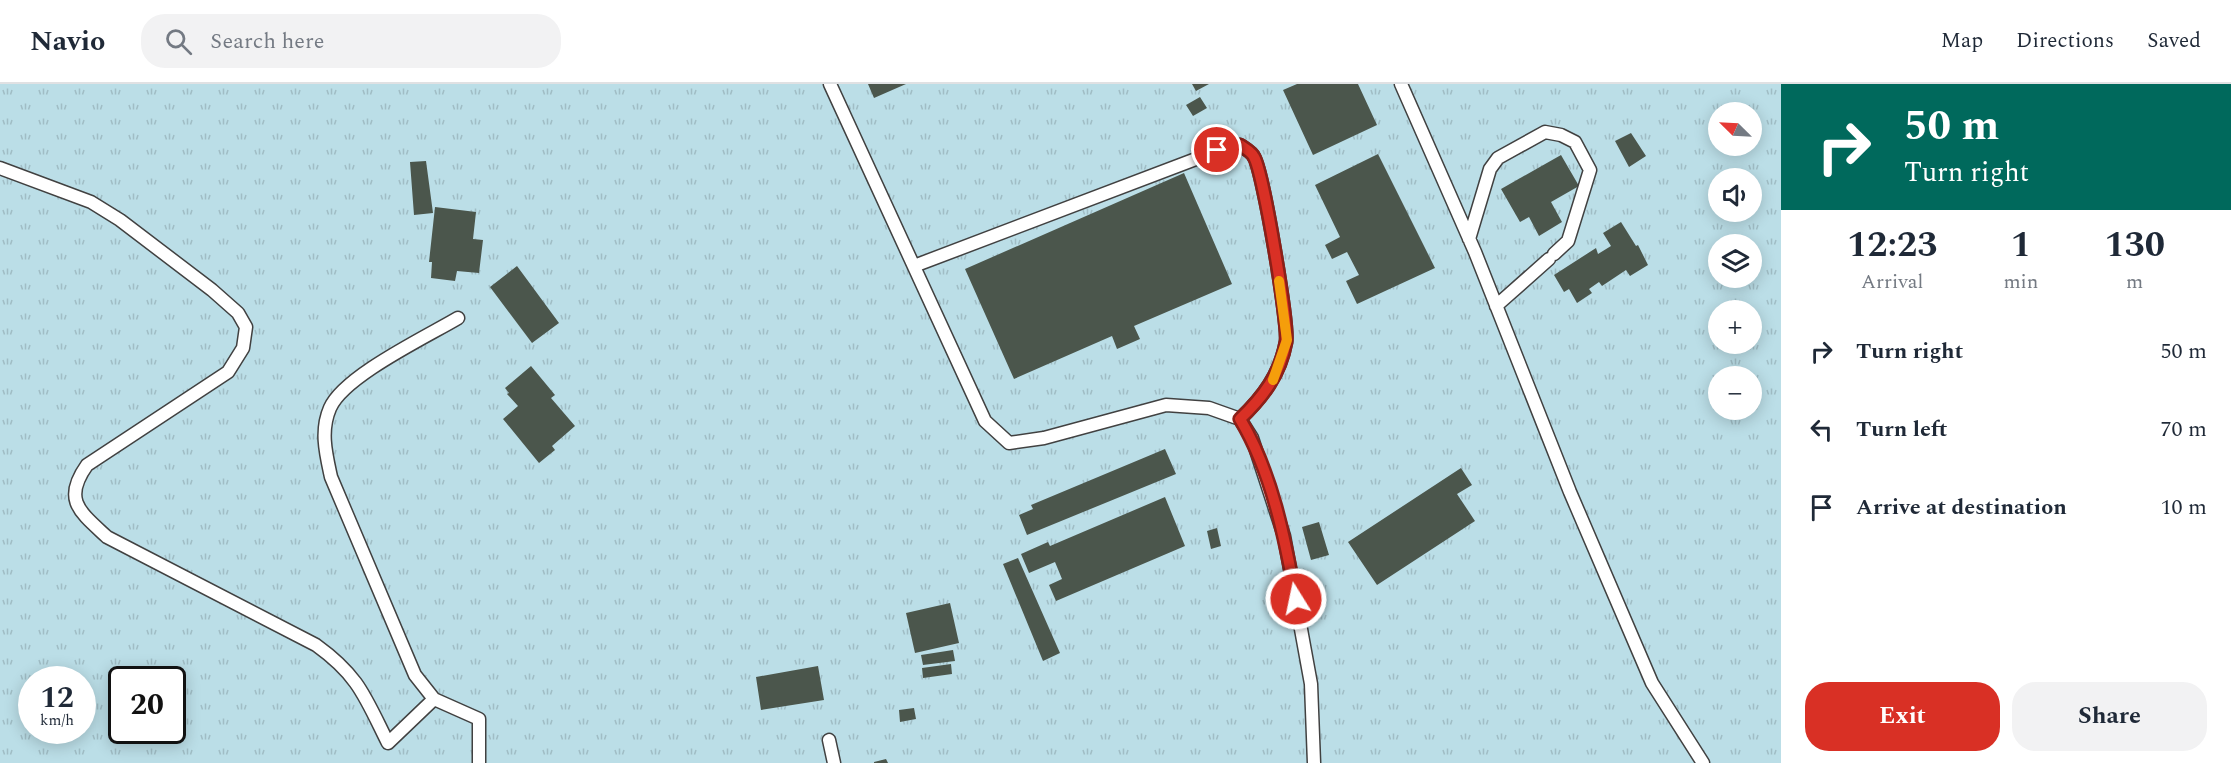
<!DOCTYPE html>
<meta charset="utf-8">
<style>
:root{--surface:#fff;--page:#f2f2f3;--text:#1f2937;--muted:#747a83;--line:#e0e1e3;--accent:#d93025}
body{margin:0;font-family:Spectral,serif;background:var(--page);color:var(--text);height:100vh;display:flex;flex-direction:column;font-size:22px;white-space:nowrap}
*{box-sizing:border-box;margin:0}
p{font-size:20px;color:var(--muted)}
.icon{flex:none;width:33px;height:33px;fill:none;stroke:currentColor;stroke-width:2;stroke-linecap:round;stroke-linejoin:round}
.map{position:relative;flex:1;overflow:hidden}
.details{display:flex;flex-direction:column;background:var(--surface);width:450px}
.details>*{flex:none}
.guide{background:#00695c;color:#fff;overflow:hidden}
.needle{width:39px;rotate:294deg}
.controls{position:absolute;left:1708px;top:18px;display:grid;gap:12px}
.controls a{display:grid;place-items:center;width:54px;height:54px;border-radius:50%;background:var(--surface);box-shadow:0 3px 15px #0003;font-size:30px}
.speed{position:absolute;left:18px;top:582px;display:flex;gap:12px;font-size:30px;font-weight:700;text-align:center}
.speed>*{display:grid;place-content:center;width:78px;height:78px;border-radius:50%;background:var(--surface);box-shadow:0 3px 15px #0003;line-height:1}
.speed small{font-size:15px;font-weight:400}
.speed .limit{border:3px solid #111;border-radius:9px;background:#fff;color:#111}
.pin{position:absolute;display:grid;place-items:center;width:51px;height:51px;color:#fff;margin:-26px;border:3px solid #fff;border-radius:50%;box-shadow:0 2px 6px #0007}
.me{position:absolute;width:66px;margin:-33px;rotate:350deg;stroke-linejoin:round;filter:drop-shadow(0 0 4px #0008)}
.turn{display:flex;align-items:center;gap:21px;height:126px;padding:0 24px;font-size:27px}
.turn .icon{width:78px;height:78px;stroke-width:2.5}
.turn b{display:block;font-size:42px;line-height:51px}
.eta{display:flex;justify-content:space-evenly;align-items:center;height:102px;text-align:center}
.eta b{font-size:36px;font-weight:700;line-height:42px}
.button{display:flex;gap:12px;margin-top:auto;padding:12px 24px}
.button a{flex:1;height:69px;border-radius:24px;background:var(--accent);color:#fff;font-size:24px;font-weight:700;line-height:69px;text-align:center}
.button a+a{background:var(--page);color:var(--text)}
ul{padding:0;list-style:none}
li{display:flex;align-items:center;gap:18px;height:78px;padding:0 24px}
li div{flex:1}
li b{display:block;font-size:22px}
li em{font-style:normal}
header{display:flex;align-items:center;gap:36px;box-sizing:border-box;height:84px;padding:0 30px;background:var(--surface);border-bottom:2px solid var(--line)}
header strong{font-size:28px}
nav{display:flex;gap:33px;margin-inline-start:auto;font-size:21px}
.search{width:420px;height:54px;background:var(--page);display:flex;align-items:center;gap:15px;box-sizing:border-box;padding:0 21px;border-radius:24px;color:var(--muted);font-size:22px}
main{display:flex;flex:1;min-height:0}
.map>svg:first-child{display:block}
</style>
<header>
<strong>Navio</strong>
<div class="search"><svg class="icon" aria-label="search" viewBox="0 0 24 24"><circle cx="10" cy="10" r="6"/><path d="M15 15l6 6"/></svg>Search here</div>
<nav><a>Map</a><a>Directions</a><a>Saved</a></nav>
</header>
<main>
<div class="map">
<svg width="1781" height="679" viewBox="0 0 1781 679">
<defs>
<pattern id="grass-tufts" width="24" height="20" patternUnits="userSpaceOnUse" patternTransform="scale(1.5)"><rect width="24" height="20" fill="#bbdee7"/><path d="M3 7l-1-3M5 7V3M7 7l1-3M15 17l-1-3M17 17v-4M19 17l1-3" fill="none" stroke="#a0bdc5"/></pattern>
</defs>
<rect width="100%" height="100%" fill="#f0fef8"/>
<path fill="url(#grass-tufts)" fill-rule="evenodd" d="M0,0H1781V679H0ZM1719,28H1752V62H1719ZM1719,94H1752V128H1719ZM1719,160H1752V194H1719ZM1719,226H1752V260H1719ZM1719,292H1752V326H1719ZM32,596H82V646H32ZM122,596H172V646H122Z"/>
<path fill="#4b564c" d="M868,0H906L874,14Z
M1192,0H1209L1196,7Z
M1297,0H1358L1377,41L1313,71L1283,6Z
M1200,13L1207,24L1193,32L1186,21Z
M1631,49L1646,72L1629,83L1615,57Z
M1378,70L1435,184L1357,220L1346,197L1359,191L1347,168L1332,175L1325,161L1340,153L1315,101Z
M1561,71L1579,102L1551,118L1562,138L1539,152L1529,133L1520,138L1501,105Z
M426,77L433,129L414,131L410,78Z
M1184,89L1232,200L1134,242L1140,255L1117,265L1112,252L1014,295L965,185Z
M435,123L476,128L473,155L483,156L479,189L457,187L455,197L431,194L432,178H429Z
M1621,138L1636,162L1638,161L1648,181L1630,192L1626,186L1602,202L1599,198L1589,205L1592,209L1577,219L1569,205L1564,208L1554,191L1596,164L1598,170L1611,162L1603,149Z
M517,182L559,239L532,259L490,203Z
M531,282L555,311L551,314L575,342L552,362L555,366L539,379L503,335L518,322L507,310L509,309L505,304Z
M1165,365L1176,390L1027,451L1019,431L1033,425L1031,421Z
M1461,384L1472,401L1457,410L1475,437L1377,501L1348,458Z
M1165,413L1185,462L1056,517L1049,501L1062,495L1055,478L1029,489L1021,470L1048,458L1050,462Z
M1319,438L1329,471L1311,476L1302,443Z
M1217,444L1221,462L1211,465L1207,447Z
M1018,474L1060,569L1043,577L1003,480Z
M950,519L959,559L915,569L906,529Z
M953,566L955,577L923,581L921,571Z
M951,580L952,590L923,594L922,584Z
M818,582L824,616L761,626L756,593Z
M914,624L916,635L900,638L899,626Z
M886,675L888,679H874V678Z"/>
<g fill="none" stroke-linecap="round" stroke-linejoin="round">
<g stroke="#414141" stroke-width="15">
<path id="service" d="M830,0L985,337L1009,359L1044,354L1166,321L1209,324L1240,335L1252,354L1284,452L1311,600L1314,679
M1401,0L1475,168L1570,408L1652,599L1703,679
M0,84L91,118L120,136L212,206L238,229L246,243L243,264L228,288L87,381C62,416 80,428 107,453L316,561C359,592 365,613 388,659L434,615
M1469,155L1490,85L1498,74L1545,48L1561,51L1575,58L1590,86L1568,157L1554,170
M914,182L1217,67L1240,61C1244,64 1252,68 1254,73C1263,87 1289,242 1286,258C1280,290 1263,313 1240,335
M1496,222L1549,175
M458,234C426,253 344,292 330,324C320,347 326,370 331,393L415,591L434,615L479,635V679
M829,656L834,679"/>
</g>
<use href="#service" stroke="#fff" stroke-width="12"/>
</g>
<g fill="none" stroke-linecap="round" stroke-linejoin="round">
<g stroke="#8d1f18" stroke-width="15">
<path id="route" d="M1217,66L1240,61C1244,64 1252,68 1254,73C1263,87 1289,242 1286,258C1280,291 1263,313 1240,335C1272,388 1285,455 1296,515"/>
</g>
<use href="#route" stroke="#d93025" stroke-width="10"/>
<path stroke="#f59e0b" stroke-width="10" d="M1273,296L1287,256L1279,197"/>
</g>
</svg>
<div class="controls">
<a><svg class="needle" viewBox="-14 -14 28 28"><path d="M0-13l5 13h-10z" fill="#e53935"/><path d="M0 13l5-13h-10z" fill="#747a83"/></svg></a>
<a><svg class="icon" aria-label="sound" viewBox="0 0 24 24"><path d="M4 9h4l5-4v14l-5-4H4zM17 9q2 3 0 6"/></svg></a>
<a><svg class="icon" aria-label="layers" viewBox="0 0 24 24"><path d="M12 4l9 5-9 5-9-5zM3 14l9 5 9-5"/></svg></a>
<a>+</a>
<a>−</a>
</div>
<div class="speed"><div>12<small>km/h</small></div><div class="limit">20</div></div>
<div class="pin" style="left:1217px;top:66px;background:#d93025"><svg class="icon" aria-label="arrive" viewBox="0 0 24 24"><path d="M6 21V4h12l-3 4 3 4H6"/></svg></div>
<svg class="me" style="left:1296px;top:515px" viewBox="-20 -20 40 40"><circle r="17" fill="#d93025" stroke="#fff" stroke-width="3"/><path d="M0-11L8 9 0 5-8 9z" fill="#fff"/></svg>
</div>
<section class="details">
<div class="guide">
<div class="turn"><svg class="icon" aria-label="right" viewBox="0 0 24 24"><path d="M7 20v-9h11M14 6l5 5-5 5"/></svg><div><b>50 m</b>Turn right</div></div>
</div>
<div class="eta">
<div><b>12:23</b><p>Arrival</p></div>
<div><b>1</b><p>min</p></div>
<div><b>130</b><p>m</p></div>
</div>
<ul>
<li><svg class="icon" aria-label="right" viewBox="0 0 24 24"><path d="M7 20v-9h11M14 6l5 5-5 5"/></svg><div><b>Turn right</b></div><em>50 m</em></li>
<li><svg class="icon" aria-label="left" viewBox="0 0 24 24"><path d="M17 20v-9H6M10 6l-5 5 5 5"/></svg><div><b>Turn left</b></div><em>70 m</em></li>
<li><svg class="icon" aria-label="arrive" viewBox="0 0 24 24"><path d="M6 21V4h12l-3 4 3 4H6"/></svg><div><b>Arrive at destination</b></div><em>10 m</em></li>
</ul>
<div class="button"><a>Exit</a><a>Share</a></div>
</section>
</main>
